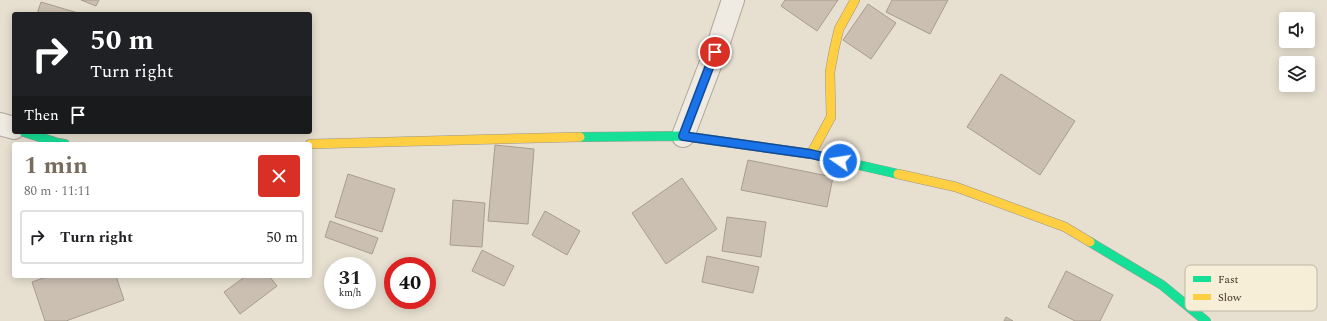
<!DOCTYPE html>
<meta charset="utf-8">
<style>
:root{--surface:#fff;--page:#f6f6f6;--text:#202124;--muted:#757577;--line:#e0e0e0;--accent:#786c5e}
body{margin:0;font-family:Spectral,serif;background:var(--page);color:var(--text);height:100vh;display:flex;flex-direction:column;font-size:15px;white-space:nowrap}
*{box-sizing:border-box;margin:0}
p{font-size:13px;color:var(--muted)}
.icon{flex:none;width:22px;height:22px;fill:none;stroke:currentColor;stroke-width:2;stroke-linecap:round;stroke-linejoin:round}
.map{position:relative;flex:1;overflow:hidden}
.panel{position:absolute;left:12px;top:142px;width:300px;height:136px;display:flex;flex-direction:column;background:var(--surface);border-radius:4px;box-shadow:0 2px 10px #0003}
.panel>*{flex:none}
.hud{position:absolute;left:12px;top:12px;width:300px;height:122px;border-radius:4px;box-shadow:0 2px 10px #0003;background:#202124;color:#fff;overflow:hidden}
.controls{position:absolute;left:1279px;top:12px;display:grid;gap:8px}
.controls a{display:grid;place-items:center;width:36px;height:36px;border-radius:4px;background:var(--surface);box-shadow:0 2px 10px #0003;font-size:20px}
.speed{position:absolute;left:324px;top:257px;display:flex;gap:8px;font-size:20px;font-weight:700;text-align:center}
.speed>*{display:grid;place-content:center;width:52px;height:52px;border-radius:50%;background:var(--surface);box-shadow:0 2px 10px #0003;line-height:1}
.speed small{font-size:10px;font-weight:400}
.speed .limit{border:6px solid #d22;background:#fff;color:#111}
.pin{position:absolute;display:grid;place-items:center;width:34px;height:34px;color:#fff;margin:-17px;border:2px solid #fff;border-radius:50%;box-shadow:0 1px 4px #0007}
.me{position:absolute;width:44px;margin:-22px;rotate:283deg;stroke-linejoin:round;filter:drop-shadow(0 0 3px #0008)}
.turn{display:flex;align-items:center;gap:14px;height:84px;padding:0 12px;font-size:18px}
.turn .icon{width:52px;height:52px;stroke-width:2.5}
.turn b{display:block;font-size:28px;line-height:34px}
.then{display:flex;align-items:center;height:38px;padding:0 12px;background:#0003;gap:8px;font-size:15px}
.round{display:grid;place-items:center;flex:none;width:42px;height:42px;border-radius:4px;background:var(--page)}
.head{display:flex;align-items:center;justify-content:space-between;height:68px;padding:0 12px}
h1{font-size:24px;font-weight:700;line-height:30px;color:var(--accent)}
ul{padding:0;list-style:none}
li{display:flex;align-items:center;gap:12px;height:54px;margin:0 8px 6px;padding:0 4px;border:2px solid var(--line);border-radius:4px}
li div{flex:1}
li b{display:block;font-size:15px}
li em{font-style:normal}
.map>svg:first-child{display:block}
</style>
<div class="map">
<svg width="1327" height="321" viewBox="0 0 1327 321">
<rect width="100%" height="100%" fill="#e7e0d1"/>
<path fill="#cbbfb2" stroke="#a89c90" d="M81,0H99L96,6Z
M785,0H838L817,31L781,6Z
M892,0H948L930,34L886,12Z
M41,2L78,13V14H37Z
M868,4L896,23L871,59L843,40Z
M1001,74L1075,121L1040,175L967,127Z
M495,145L534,149L528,224L488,221Z
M748,160L833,177L827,207L741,190Z
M348,174L395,189L382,232L335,217Z
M682,178L717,229L666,264L632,213Z
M453,200L485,203L482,247L450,245Z
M545,211L580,231L567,255L532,235Z
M727,217L766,222L761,257L722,251Z
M330,221L378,238L372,254L325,237Z
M482,250L514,266L504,286L472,271Z
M707,256L759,267L753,293L702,282Z
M1066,271L1113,295L1100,321H1075L1048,307Z
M49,276H116L124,300L66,321H45L32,282Z
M246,276H269L277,286L240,314L224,292Z
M1006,317L1013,321H1004Z"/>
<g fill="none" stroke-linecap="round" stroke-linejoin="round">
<g stroke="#ada599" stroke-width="24">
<path id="street" d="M0,124L14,128
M683,136L720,39L733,0"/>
</g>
<g stroke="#9c958a" stroke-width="10">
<path id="fast" d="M24,132L58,143L65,144
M580,137L683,136L811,154L898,174
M1090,242L1162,285L1206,321"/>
</g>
<g stroke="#9c958a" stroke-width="10">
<path id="slow" d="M310,144L580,137
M811,154L831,117L830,72L834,50L839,29L855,0
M898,174L956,187L1065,227L1090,242"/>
</g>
<use href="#street" stroke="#efebe3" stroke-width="22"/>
<use href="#fast" stroke="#16e098" stroke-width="9"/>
<use href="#slow" stroke="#ffcf43" stroke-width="9"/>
</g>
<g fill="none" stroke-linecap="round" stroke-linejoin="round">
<g stroke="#114b97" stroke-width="10">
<path id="route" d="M715,52L683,136L811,154L840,161"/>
</g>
<use href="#route" stroke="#1a73e8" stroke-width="7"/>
</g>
<rect x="1185" y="265" width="132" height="46" rx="6" fill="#f7eed8" stroke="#bfb4a1" stroke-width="1"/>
<rect x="1193" y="276" width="18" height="6" fill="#16e098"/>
<rect x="1193" y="294" width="18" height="6" fill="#ffcf43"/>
<g font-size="11" fill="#3d2e20">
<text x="1218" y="283">Fast</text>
<text x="1218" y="301">Slow</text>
</g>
</svg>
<div class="controls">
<a><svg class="icon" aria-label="sound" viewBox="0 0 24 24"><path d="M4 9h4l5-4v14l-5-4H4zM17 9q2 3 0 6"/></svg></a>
<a><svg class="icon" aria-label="layers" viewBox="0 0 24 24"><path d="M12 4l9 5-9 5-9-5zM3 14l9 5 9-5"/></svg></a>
</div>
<div class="speed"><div>31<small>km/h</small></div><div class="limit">40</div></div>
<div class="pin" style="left:715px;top:52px;background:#d93025"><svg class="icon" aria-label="arrive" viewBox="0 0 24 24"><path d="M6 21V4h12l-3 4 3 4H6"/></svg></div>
<svg class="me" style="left:840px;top:161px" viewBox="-20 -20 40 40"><circle r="17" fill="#1a73e8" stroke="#fff" stroke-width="3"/><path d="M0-11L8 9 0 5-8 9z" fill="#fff"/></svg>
<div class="hud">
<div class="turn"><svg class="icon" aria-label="right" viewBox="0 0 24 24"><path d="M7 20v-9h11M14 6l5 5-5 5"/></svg><div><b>50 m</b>Turn right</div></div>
<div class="then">Then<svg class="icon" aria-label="arrive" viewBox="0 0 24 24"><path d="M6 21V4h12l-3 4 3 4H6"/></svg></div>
</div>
<section class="panel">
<div class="head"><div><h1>1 min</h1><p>80 m · 11:11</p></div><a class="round" style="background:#d93025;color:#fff"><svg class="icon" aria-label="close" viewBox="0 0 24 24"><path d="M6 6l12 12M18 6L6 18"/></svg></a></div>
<ul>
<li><svg class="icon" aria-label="right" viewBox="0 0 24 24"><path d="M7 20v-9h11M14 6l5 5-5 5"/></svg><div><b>Turn right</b></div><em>50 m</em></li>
</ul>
</section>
</div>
